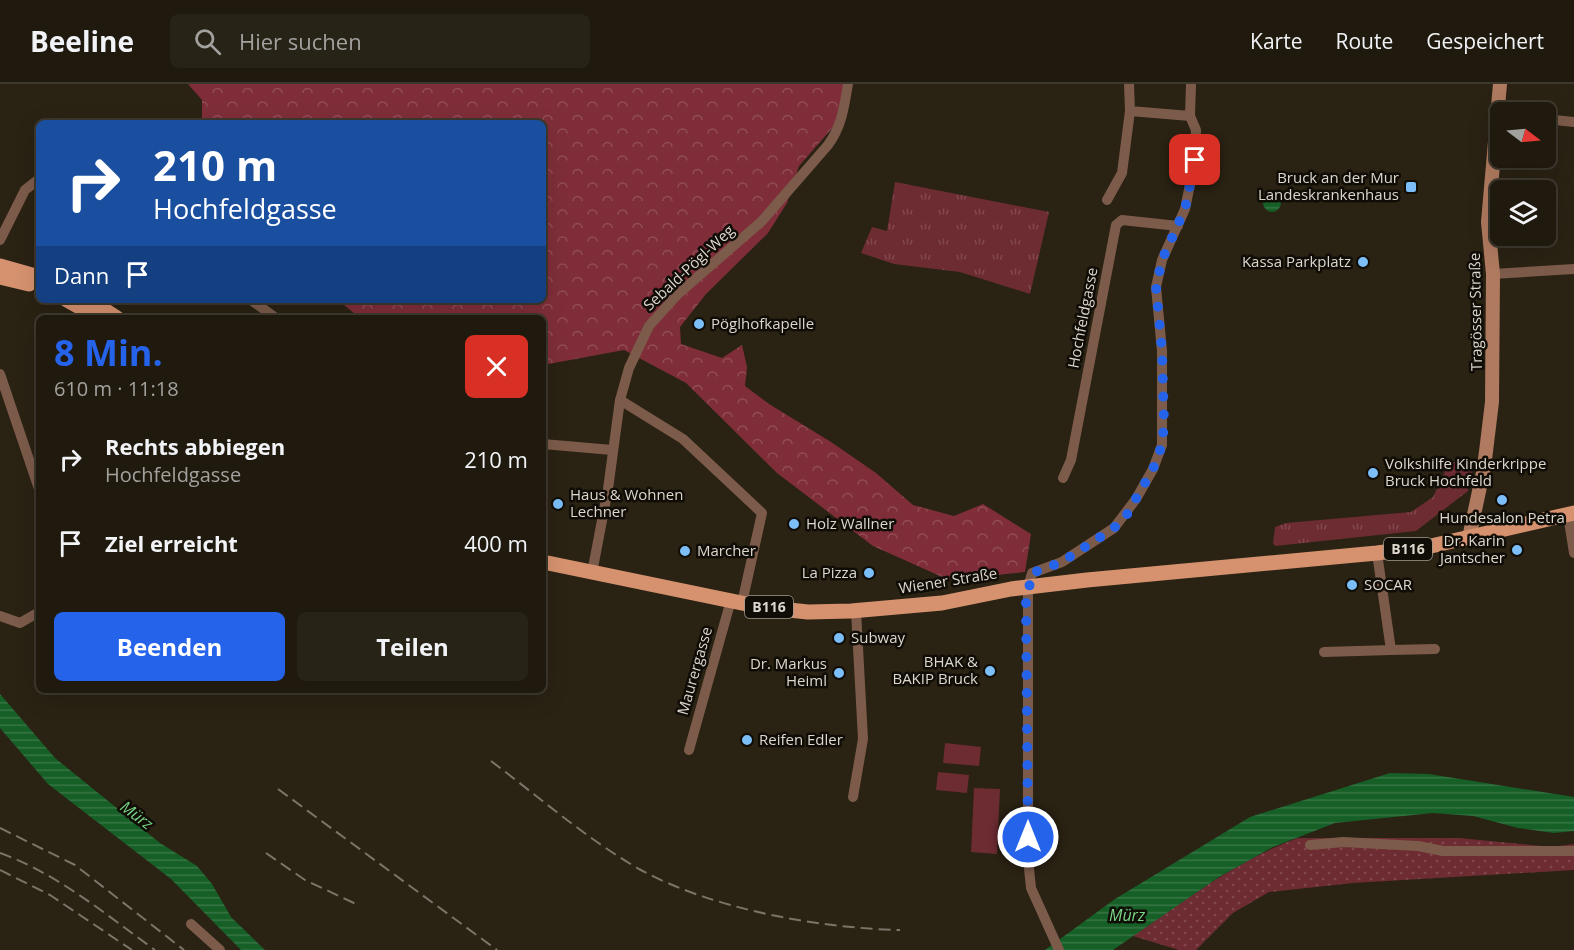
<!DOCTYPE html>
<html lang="de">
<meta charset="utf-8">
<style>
:root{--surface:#201a0e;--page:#282317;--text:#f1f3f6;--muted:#a2a19e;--line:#3d382e;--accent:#2563eb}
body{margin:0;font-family:"Open Sans",sans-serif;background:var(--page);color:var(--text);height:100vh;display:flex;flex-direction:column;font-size:22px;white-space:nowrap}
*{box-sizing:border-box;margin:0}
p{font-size:20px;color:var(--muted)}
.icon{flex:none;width:33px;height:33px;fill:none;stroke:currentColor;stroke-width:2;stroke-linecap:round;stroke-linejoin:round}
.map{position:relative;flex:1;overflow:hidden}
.sheet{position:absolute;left:36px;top:231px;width:510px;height:378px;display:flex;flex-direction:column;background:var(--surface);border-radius:9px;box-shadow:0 6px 24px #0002,0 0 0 2px var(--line)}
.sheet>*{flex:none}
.banner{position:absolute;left:36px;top:36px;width:510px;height:183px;border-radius:9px;box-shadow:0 6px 24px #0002,0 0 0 2px var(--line);background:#1a4fa0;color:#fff;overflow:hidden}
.needle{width:39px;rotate:106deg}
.controls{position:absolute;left:1490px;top:18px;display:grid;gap:12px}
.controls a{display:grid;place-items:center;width:66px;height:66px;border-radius:9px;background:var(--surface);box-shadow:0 6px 24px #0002,0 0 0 2px var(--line);font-size:30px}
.pin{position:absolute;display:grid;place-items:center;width:51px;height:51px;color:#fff;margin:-26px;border-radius:12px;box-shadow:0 3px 9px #0006}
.me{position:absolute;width:66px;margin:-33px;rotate:0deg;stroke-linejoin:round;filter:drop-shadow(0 0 4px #0008)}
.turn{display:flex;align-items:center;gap:21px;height:126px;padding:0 18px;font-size:27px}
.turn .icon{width:78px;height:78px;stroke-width:2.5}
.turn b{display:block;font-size:42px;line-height:51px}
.then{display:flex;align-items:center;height:57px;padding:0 18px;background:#0003;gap:12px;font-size:22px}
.round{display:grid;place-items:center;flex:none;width:63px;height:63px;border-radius:9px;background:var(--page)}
.summary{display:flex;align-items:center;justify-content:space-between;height:102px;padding:0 18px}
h1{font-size:36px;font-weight:700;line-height:45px;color:var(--accent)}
.primary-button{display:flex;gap:12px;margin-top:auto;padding:12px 18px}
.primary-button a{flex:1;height:69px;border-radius:9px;background:var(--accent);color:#fff;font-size:24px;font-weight:700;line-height:69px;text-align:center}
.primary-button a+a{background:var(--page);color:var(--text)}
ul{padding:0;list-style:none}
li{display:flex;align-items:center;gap:18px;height:84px;padding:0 18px}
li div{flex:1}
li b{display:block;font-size:22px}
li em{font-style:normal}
header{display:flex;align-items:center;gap:36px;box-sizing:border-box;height:84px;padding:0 30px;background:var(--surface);border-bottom:2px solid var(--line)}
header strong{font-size:28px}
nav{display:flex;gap:33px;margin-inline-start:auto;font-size:21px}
.search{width:420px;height:54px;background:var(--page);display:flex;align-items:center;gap:15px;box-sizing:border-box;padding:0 21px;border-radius:9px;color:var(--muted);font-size:22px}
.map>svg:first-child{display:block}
</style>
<header>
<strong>Beeline</strong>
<div class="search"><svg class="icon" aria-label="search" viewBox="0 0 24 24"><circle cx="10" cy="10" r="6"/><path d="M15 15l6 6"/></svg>Hier suchen</div>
<nav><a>Karte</a><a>Route</a><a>Gespeichert</a></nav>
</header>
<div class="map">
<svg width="1574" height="866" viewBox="0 0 1574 866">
<defs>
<pattern id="grass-tufts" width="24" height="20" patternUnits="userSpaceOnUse" patternTransform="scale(1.5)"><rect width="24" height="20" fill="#6d2b32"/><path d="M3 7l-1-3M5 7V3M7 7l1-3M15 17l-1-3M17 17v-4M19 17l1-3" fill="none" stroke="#81494e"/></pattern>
<pattern id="forest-crowns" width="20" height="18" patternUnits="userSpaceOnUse" patternTransform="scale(1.5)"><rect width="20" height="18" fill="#7f2e39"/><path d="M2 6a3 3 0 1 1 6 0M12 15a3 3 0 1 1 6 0" fill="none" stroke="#914c54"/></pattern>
<pattern id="park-dots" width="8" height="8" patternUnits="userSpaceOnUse" patternTransform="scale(1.5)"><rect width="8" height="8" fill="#6d2b32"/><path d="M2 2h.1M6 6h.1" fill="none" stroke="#81494e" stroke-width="1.8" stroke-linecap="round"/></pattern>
<pattern id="water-rules" width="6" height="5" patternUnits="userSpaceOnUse" patternTransform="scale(1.5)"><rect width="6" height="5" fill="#165f27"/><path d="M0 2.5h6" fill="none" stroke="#377545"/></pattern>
</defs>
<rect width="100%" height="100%" fill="#2a2213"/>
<path fill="url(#grass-tufts)" d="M895,98L1049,128L1030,210L960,188L894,180L861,169L872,143L887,147Z
M1461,377L1468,379L1473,384L1468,407L1416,447L1275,462L1273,459L1275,443L1286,439L1411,428L1433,413L1449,379Z"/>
<path fill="url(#forest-crowns)" d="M188,0H844L835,41L799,82L787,119L768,149L706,210L680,243L681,260L722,274L742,261L747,283L745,302L769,320L831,358L876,389L913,421L954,432L983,420L1031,450L1025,488L949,496L873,462L777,389L686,299L624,266L543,281V234H360L338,216H543V39H196L202,33V16Z"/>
<path fill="url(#park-dots)" d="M1298,754H1459L1551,763L1574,760V786L1353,799L1269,808L1233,829L1196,866H1179L1133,852C1186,816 1237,776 1298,754Z"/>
<path fill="#6d2b32" d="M945,659L981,663L979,682L943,679Z
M938,688L969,691L967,709L936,706Z
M974,704L1000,705L997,770L971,768Z"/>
<path fill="url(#water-rules)" d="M1263 119a9 9 0 1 1 18 0a9 9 0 1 1-18 0Z
M0,610L55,674L160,759L197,782L212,800L231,833L265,866H241L171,795L48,700L0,644Z
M1390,689L1429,690L1574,713V747L1554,749L1518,744L1473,732L1433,729L1335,739L1273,763L1219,793L1113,866H1045L1115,815L1250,733Z"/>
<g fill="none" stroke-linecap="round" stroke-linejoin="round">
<path stroke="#7c5b4a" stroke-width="10" d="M1129,0L1130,27
M1545,35L1574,38
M1107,116L1122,89L1130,27L1190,32
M0,156L25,106L39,95
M1493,190L1574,185
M251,216L276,234
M0,290L39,405
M620,316L683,355L762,429L742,519
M543,360L612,366
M1063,394L1071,376L1116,141L1122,136L1178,142
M1568,431L1574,469
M1377,469L1391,566L1435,565
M592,489L608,405L620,316L629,284L649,242L678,210L762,137L828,61C842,42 844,23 848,0
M0,532L20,539L39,528
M1324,568L1391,566
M689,666L731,516
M853,713L863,655L856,527
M1310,761L1343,758L1418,762L1443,767H1574
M191,840L220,866
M1059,866L1031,804L1028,775V503L1032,489L1062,478L1114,444L1136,415L1153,385L1162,361V267L1156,203L1162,176L1185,125L1195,76L1196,46L1190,32L1191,0"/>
<path stroke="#af7a5f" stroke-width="14" d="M1469,454L1484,384L1492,318L1493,190L1488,138L1500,0"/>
<path stroke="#d6926f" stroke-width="15" d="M0,182L39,193
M0,193L29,200
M67,216L99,234
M89,216L117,234
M543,478L761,523L808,528L851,527L942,519L1011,505L1087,496L1377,469L1431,462L1574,429"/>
<path stroke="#7b7468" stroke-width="2" stroke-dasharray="12 6" stroke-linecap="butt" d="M491,677C539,713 587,755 639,785C712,825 817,844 900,846
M278,705L497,866
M0,744L75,781L184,866
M0,769C58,790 105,830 155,866
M266,769L305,796L356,820
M0,786L50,811L132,866"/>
</g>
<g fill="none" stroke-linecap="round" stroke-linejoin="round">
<path stroke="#2563eb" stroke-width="10" stroke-dasharray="0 18" d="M1028,753L1026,519L1032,489L1062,478L1114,444L1126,432L1153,385L1162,361L1164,339L1162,267L1156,203L1162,176L1185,125L1195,76"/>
</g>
<g fill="#7bbef8" stroke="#100c06" stroke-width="2">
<rect x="1405" y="97" width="12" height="12" rx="3"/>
<circle cx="1363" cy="178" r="6"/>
<circle cx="699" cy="240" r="6"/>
<circle cx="1373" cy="389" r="6"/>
<circle cx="1502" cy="416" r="6"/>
<circle cx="558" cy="420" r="6"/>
<circle cx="794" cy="440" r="6"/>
<circle cx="1517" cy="466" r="6"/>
<circle cx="685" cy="467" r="6"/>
<circle cx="869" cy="489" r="6"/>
<circle cx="1352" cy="501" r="6"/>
<circle cx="839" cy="554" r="6"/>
<circle cx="990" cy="587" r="6"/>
<circle cx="839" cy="589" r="6"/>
<circle cx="747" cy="656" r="6"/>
</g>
<g text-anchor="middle" stroke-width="5" stroke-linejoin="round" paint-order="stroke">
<g fill="#100c06" stroke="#a09a91" stroke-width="1.5">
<rect x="1384" y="454" width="48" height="22" rx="4.5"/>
<rect x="745" y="512" width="48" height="22" rx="4.5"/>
</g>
<g font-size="14" font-weight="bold" fill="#ddd7cd">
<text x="1408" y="470">B116</text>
<text x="769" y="528">B116</text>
</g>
<g font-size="15" fill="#ddd7cd" stroke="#100c06" text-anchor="start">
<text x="1399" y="99" text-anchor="end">Bruck an der Mur<tspan x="1399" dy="17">Landeskrankenhaus</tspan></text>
<text x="1351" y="183" text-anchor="end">Kassa Parkplatz</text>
<text x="711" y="245">Pöglhofkapelle</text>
<text x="1385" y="385">Volkshilfe Kinderkrippe<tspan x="1385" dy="17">Bruck Hochfeld</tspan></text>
<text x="570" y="416">Haus &amp; Wohnen<tspan x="570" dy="17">Lechner</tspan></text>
<text x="1502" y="439" text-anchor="middle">Hundesalon Petra</text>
<text x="806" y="445">Holz Wallner</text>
<text x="1505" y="462" text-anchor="end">Dr. Karin<tspan x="1505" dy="17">Jantscher</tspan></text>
<text x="697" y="472">Marcher</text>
<text x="857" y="494" text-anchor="end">La Pizza</text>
<text x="1364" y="506">SOCAR</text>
<text x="851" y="559">Subway</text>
<text x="978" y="583" text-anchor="end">BHAK &amp;<tspan x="978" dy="17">BAKIP Bruck</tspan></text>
<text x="827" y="585" text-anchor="end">Dr. Markus<tspan x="827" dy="17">Heiml</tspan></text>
<text x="759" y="661">Reifen Edler</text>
</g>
<g font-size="15" fill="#ddd7cd" stroke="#100c06">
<text transform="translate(689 184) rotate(-43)" y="5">Sebald-Pögl-Weg</text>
<text transform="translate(1476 228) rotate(-91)" y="5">Tragösser Straße</text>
<text transform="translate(1083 234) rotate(-79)" y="5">Hochfeldgasse</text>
<text transform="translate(948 497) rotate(-9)" y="5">Wiener Straße</text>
<text transform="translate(695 587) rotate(-74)" y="5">Maurergasse</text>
</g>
<g font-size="16" font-style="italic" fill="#7ad787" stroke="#100c06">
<text transform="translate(137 731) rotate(37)" y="6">Mürz</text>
<text x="1127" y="837">Mürz</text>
</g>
</g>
</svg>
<div class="controls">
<a><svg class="needle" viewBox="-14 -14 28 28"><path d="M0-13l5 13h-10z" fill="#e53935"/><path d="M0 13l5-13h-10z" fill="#a2a19e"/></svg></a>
<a><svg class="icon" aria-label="layers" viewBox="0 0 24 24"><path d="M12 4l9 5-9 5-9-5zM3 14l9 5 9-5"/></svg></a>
</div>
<div class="pin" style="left:1195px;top:76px;background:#d93025"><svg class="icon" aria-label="arrive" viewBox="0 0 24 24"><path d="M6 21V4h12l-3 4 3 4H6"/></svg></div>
<svg class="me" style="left:1028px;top:753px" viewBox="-20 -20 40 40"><circle r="17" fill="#2563eb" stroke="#fff" stroke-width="3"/><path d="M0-11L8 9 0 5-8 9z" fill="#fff"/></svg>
<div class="banner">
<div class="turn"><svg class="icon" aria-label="right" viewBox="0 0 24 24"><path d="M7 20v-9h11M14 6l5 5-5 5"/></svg><div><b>210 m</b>Hochfeldgasse</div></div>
<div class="then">Dann<svg class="icon" aria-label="arrive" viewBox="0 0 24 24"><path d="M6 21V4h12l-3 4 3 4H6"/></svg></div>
</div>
<section class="sheet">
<div class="summary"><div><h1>8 Min.</h1><p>610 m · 11:18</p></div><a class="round" style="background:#d93025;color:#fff"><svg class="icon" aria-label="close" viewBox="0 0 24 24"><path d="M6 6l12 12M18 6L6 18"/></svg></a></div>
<ul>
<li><svg class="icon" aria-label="right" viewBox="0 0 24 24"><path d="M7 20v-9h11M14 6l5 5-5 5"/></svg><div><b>Rechts abbiegen</b><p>Hochfeldgasse</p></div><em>210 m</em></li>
<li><svg class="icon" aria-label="arrive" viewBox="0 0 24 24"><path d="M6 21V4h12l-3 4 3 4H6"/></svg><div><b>Ziel erreicht</b></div><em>400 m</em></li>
</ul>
<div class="primary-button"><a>Beenden</a><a>Teilen</a></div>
</section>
</div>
